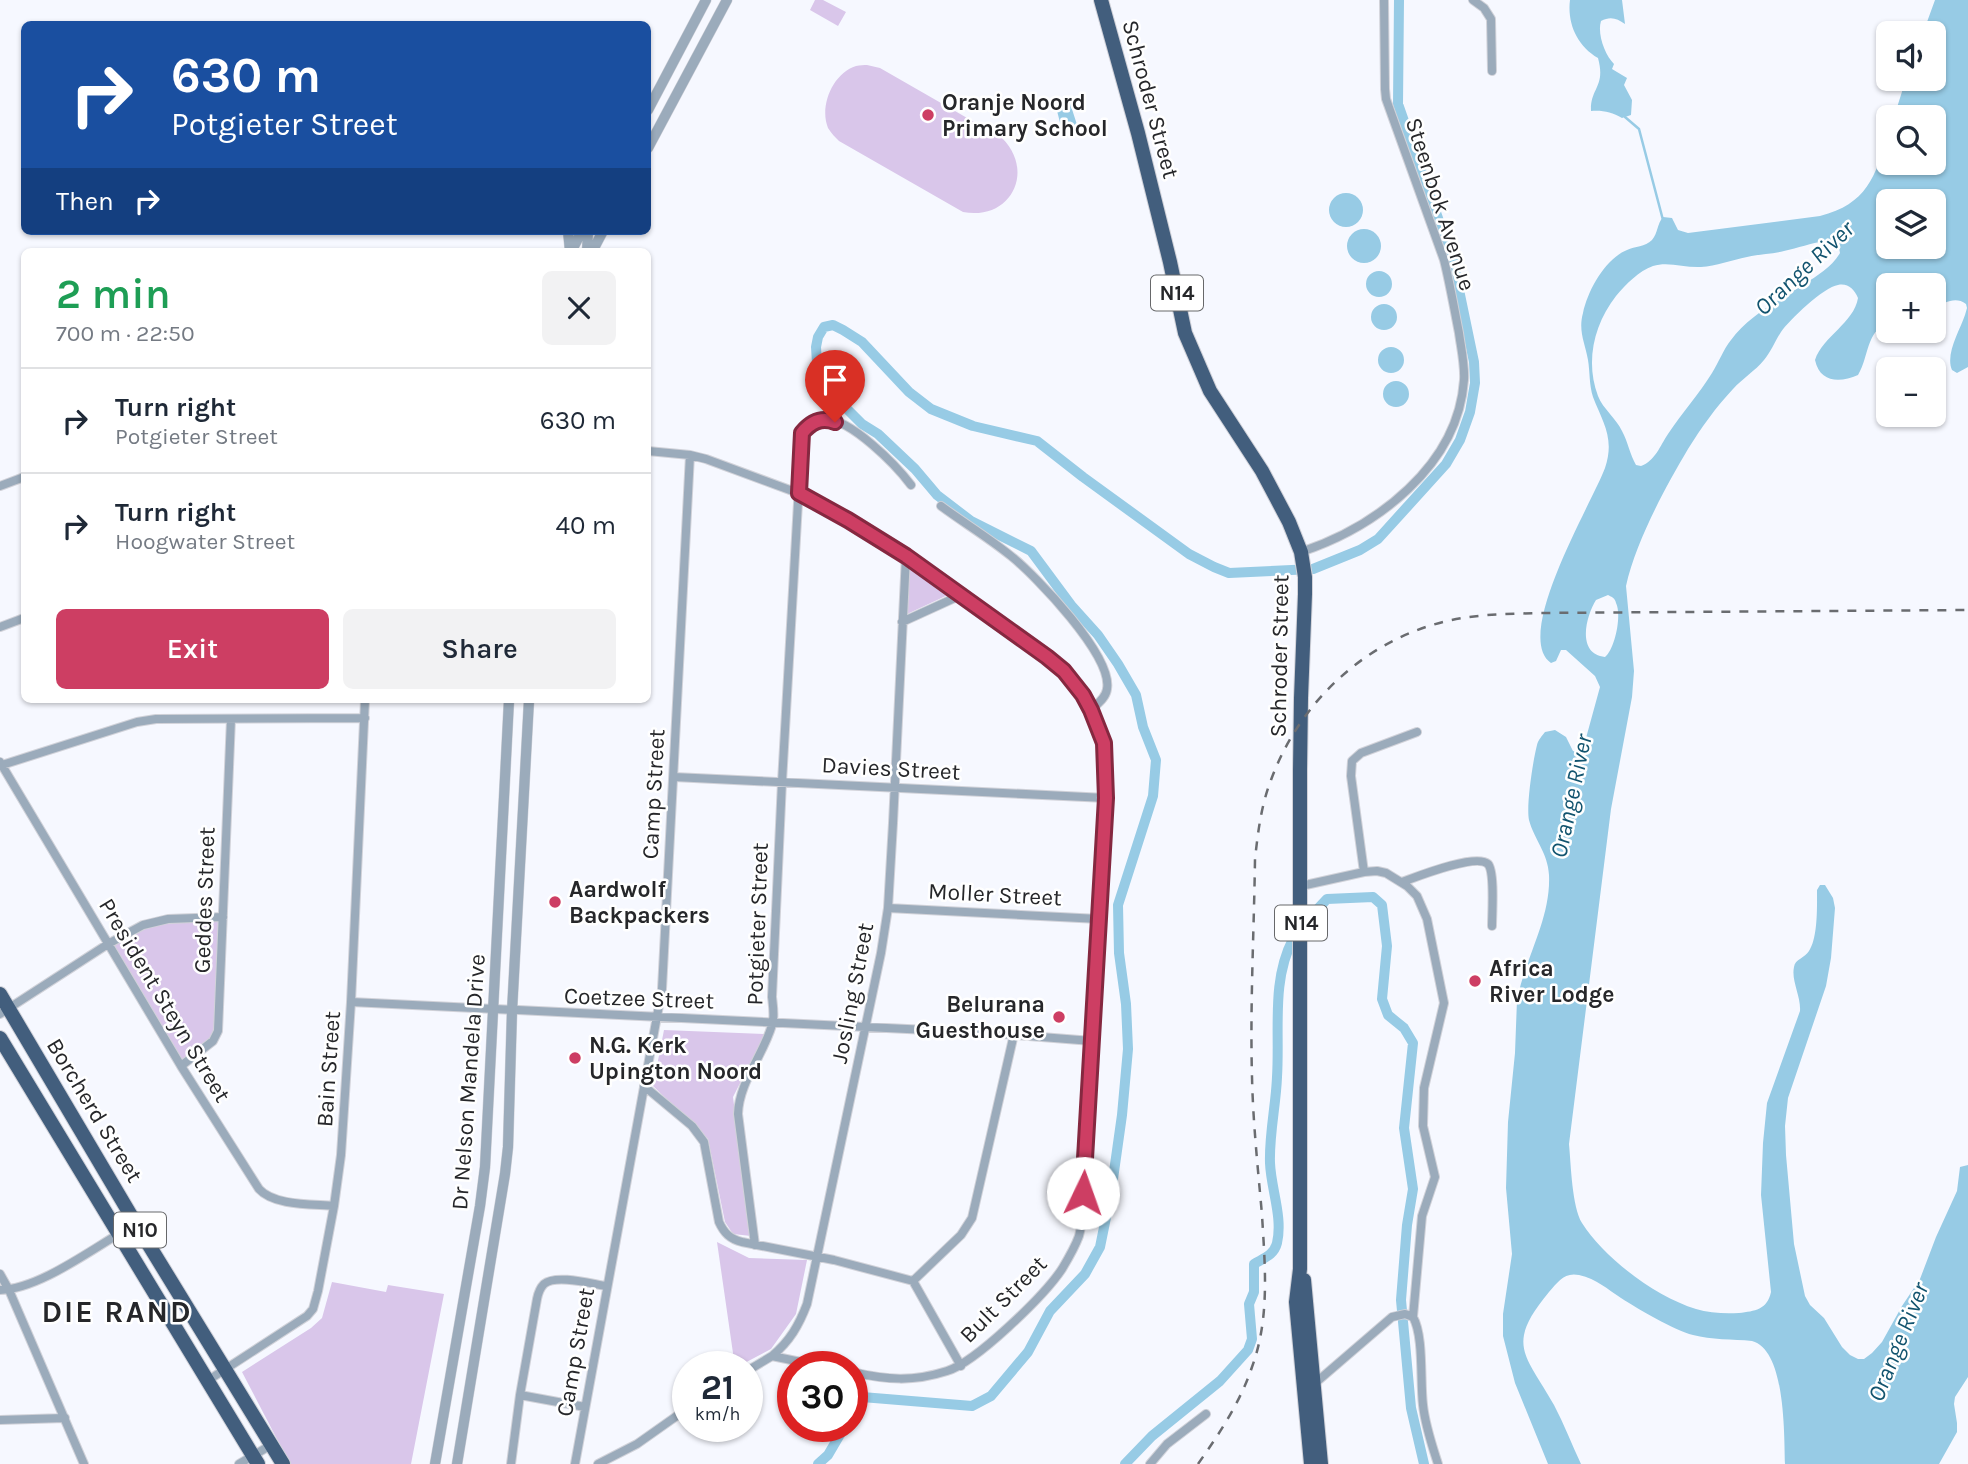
<!DOCTYPE html>
<meta charset="utf-8">
<style>
:root{--surface:#fff;--page:#f2f2f3;--text:#1f2937;--muted:#747a83;--line:#e0e1e3;--accent:#cd3e63}
body{margin:0;font-family:Karla,sans-serif;background:var(--page);color:var(--text);height:100vh;display:flex;flex-direction:column;font-size:26px;white-space:nowrap}
*{box-sizing:border-box;margin:0}
p{font-size:23px;color:var(--muted)}
.icon{flex:none;width:38px;height:38px;fill:none;stroke:currentColor;stroke-width:2;stroke-linecap:round;stroke-linejoin:round}
.map{position:relative;flex:1;overflow:hidden}
.side{position:absolute;left:21px;top:248px;width:630px;height:455px;display:flex;flex-direction:column;background:var(--surface);border-radius:10px;box-shadow:0 2px 5px #0004}
.side>*{flex:none}
.hud{position:absolute;left:21px;top:21px;width:630px;height:214px;border-radius:10px;box-shadow:0 2px 5px #0004;background:#1a4fa0;color:#fff;overflow:hidden}
.buttons{position:absolute;left:1876px;top:21px;display:grid;gap:14px}
.buttons a{display:grid;place-items:center;width:70px;height:70px;border-radius:10px;background:var(--surface);box-shadow:0 2px 5px #0004;font-size:35px}
.speed{position:absolute;left:672px;top:1351px;display:flex;gap:14px;font-size:35px;font-weight:700;text-align:center}
.speed>*{display:grid;place-content:center;width:91px;height:91px;border-radius:50%;background:var(--surface);box-shadow:0 2px 5px #0004;line-height:1}
.speed small{font-size:18px;font-weight:400}
.speed .limit{border:10px solid #d22;background:#fff;color:#111}
.pin{position:absolute;display:grid;place-items:center;width:60px;height:60px;color:#fff;margin:-72px -30px;border-radius:50% 50% 50% 0;rotate:-45deg;box-shadow:0 0 7px #0007}
.pin .icon{rotate:45deg}
.me{position:absolute;width:77px;margin:-38px;rotate:3deg;stroke-linejoin:round;filter:drop-shadow(0 0 5px #0008)}
.turn{display:flex;align-items:center;gap:24px;height:147px;padding:0 35px;font-size:32px}
.turn .icon{width:91px;height:91px;stroke-width:2.5}
.turn b{display:block;font-size:49px;line-height:60px}
.then{display:flex;align-items:center;height:66px;padding:0 35px;background:#0003;gap:14px;font-size:26px}
.round{display:grid;place-items:center;flex:none;width:74px;height:74px;border-radius:10px;background:var(--page)}
.overview{display:flex;align-items:center;justify-content:space-between;height:119px;padding:0 35px}
h1{font-size:42px;font-weight:600;line-height:52px;color:#1e9e55}
.action{display:flex;gap:14px;margin-top:auto;padding:14px 35px}
.action a{flex:1;height:80px;border-radius:10px;background:var(--accent);color:#fff;font-size:28px;font-weight:600;line-height:80px;text-align:center}
.action a+a{background:var(--page);color:var(--text)}
ul{padding:0;list-style:none}
li{display:flex;align-items:center;gap:21px;height:105px;padding:0 35px;border-top:2px solid var(--line)}
li div{flex:1}
li b{display:block;font-size:26px}
li em{font-style:normal}
.map>svg:first-child{display:block}
</style>
<div class="map">
<svg width="1968" height="1464" viewBox="0 0 1968 1464">
<rect width="100%" height="100%" fill="#f6f8ff"/>
<path fill="#d9c6ea" d="M815,0H823L846,12L838,26L810,10Z
M867,65L880,68L1002,138C1036,172 1010,221 963,212L839,141C835,137 831,133 828,128C819,106 833,73 856,66C860,65 864,65 867,65Z
M906,565L950,594L905,615Z
M223,921L217,1040L181,1062L111,946L142,927L162,922Z
M664,1030L765,1034L733,1097L751,1236L733,1234L725,1222L708,1139L653,1086Z
M717,1242L749,1258L807,1260L796,1314L771,1349L737,1367H735Z
M332,1282L386,1292L388,1285L444,1294L411,1464H290L242,1372L311,1328L322,1318Z"/>
<path fill="#97cbe5" fill-rule="evenodd" d="M1570,0H1622L1625,24C1617,18 1610,16 1601,21C1597,34 1605,55 1614,64L1612,69L1627,78L1624,85L1632,100L1631,115L1622,118C1612,112 1602,110 1591,111C1590,88 1606,87 1598,58C1577,46 1567,23 1570,0Z
M1935,0H1968V367L1957,373L1952,370C1945,354 1960,330 1965,315L1967,308L1966,304C1955,296 1945,303 1934,308V285H1888V323C1866,331 1869,357 1858,375C1840,383 1820,383 1815,360C1823,336 1854,323 1858,298C1854,289 1848,283 1838,285C1824,287 1789,320 1781,332C1775,341 1771,352 1764,360C1755,371 1743,378 1733,389C1716,407 1701,428 1688,449C1665,488 1636,541 1626,586L1634,671L1632,697L1611,809L1569,1144C1571,1165 1572,1207 1582,1223C1604,1258 1656,1297 1696,1309C1709,1313 1725,1314 1739,1313C1755,1311 1767,1310 1771,1292L1761,1195L1763,1143L1767,1103L1800,1011C1801,996 1791,981 1794,967C1795,959 1805,958 1809,951C1818,937 1817,907 1817,890L1820,885H1825L1833,898L1835,908L1831,958L1826,986L1788,1098L1785,1126L1786,1155L1794,1244L1805,1296L1810,1305L1824,1318L1842,1347L1850,1355L1858,1359H1864L1872,1353L1882,1342L1902,1306L1920,1279L1936,1237L1957,1191L1960,1167L1968,1165V1377L1955,1397L1954,1404L1957,1423V1432L1939,1464H1785C1784,1435 1786,1350 1752,1341C1733,1339 1711,1340 1693,1335C1674,1330 1638,1309 1621,1298C1607,1289 1597,1279 1579,1275C1564,1272 1558,1282 1549,1292C1505,1345 1525,1354 1554,1405C1564,1424 1572,1445 1581,1464H1548L1515,1383L1503,1336V1314L1512,1254L1506,1188L1508,1122L1515,1053L1517,1000C1525,958 1551,919 1549,875C1548,853 1534,839 1529,820C1526,806 1533,760 1537,745C1538,740 1542,736 1545,732L1555,730L1566,737L1573,751L1577,752L1583,749L1600,687L1595,676L1566,650H1561L1556,661L1551,663C1512,636 1592,503 1605,468C1615,438 1603,423 1593,397C1589,385 1590,372 1588,360C1585,343 1578,331 1583,313C1588,290 1605,259 1627,250C1635,246 1645,247 1652,240C1658,233 1657,224 1663,217L1672,218L1678,230L1688,233L1820,216C1867,204 1875,177 1888,135V163H1934V117H1894L1906,79H1934V33H1923ZM1934,201V247H1888V201ZM1825,241H1834L1838,243L1840,253C1832,267 1817,276 1804,284C1779,301 1749,315 1731,340C1723,350 1719,362 1712,373C1699,394 1682,413 1668,434C1660,446 1655,461 1641,466L1636,465C1630,455 1628,442 1622,431C1616,418 1603,409 1598,396C1585,362 1594,324 1616,296C1626,284 1639,271 1653,266C1668,261 1685,268 1701,267C1716,266 1732,260 1747,257C1759,254 1772,254 1784,251C1798,248 1811,243 1825,241ZM1608,595C1612,597 1615,598 1616,603C1622,615 1615,649 1605,657C1576,654 1586,616 1596,600Z
M1070,103L1080,134L1064,138L1056,107Z
M1329 210a17 17 0 1 1 34 0a17 17 0 1 1-34 0Z
M1347 246a17 17 0 1 1 34 0a17 17 0 1 1-34 0Z
M1366 284a13 13 0 1 1 26 0a13 13 0 1 1-26 0Z
M1371 317a13 13 0 1 1 26 0a13 13 0 1 1-26 0Z
M1378 360a13 13 0 1 1 26 0a13 13 0 1 1-26 0Z
M1383 394a13 13 0 1 1 26 0a13 13 0 1 1-26 0Z"/>
<g fill="none" stroke-linecap="round" stroke-linejoin="round">
<path stroke="#97cbe5" stroke-width="2.5" d="M1625,117L1639,129L1663,220"/>
<path stroke="#97cbe5" stroke-width="10" d="M1312,915L1327,899L1373,897L1382,905L1387,946L1382,999L1388,1015L1404,1028L1413,1043L1404,1128L1413,1189L1407,1225L1401,1300L1411,1408L1424,1464
M852,1414L862,1397L972,1406L991,1396L1028,1352L1050,1311L1085,1274L1100,1247L1111,1193L1122,1115L1128,1049L1126,1004L1119,953L1118,905L1153,796L1156,760L1143,727L1136,695L1118,664L1098,635L1071,605L1031,551L971,521L937,495L915,469L878,434L862,424L843,405L825,380L817,363L816,347L818,337L824,327L833,325L843,330L862,342L909,392L931,409L973,426L1037,441L1083,477L1189,554L1214,567L1229,573L1313,569L1360,550L1378,539L1446,464L1460,440L1470,412L1475,383L1474,362L1453,261L1398,104L1399,0
M818,1464L828,1455L845,1426
M1125,1464L1152,1436L1220,1381L1248,1350L1252,1339L1249,1304L1254,1292V1264C1264,1258 1274,1255 1277,1243C1283,1217 1271,1189 1270,1163C1269,1134 1276,1105 1277,1077C1280,1031 1271,981 1293,939"/>
<g stroke="#d1d2d9" stroke-width="10">
<path id="minor" d="M1473,0L1484,8L1491,19L1492,71
M648,451L690,455L706,459L798,493L906,556L1047,657C1075,678 1096,709 1104,743C1109,760 1106,780 1106,798L1083,1193C1082,1207 1083,1222 1079,1236C1075,1247 1068,1259 1062,1269C1044,1296 976,1362 947,1371C913,1382 887,1380 852,1372
M0,486L24,477
M941,506C964,523 989,538 1011,556C1036,576 1113,656 1107,689C1106,698 1097,704 1091,710
M1301,552C1376,527 1458,466 1464,380C1465,365 1461,348 1459,333C1454,308 1450,284 1444,260L1386,99L1385,89L1384,0
M902,622L959,596
M0,627L24,618
M0,762L181,1066L259,1189C274,1206 313,1204 334,1206
M2,765L137,722L156,719L365,718
M674,777L1106,798
M1364,872L1377,871L1386,873L1407,886L1417,896L1427,919L1444,1003L1424,1088L1423,1126L1435,1177L1422,1216L1413,1317
M1402,882C1416,877 1476,853 1488,864C1495,872 1492,914 1492,926
M1301,886L1364,872L1351,776L1352,761L1361,753L1417,732
M888,908L1099,919
M351,1002L990,1033L1092,1041
M0,1014L108,944L143,925L168,919L223,917
M181,1066L213,1041L218,1031L231,719
M644,1086L692,1126L704,1142L719,1222C724,1233 730,1239 742,1242L834,1260L913,1281L961,1366
M755,1245L738,1114C739,1082 763,1056 772,1025C775,1017 773,1006 772,997L782,782L802,433C808,427 816,419 825,419C851,419 896,465 911,485
M0,1274L9,1290L84,1464
M913,1281L961,1235L972,1218L1014,1034
M0,1290C42,1289 98,1244 136,1224
M772,1356C790,1341 799,1325 807,1304L881,953L888,908L893,823L906,556
M747,1371L772,1356L825,1367
M207,1381L307,1316L313,1309L318,1291L334,1206L341,1155L351,1002L365,700
M1313,1385L1392,1317L1405,1314L1413,1317C1424,1336 1420,1381 1423,1405C1425,1425 1432,1445 1438,1464
M520,1395L585,1407
M0,1420L65,1418
M239,1464L271,1445
M511,1464L520,1395L537,1299C538,1294 540,1288 544,1284C556,1274 592,1284 606,1286
M575,1464L662,989L690,455
M598,1464L637,1444L688,1408
M1150,1464L1167,1444L1206,1414"/>
</g>
<g stroke="#d1d2d9" stroke-width="11">
<path id="tertiary" d="M648,110L706,0
M648,148L727,0
M568,231L570,251
M571,252L582,231
M587,252L588,231
M592,252L603,231
M435,1464L480,1206L485,1167L509,700
M457,1464L505,1174L508,1147L512,1011L529,700"/>
</g>
<g stroke="#d1d2d9" stroke-width="16">
<path id="trunk" d="M1101,0L1138,133L1170,262L1185,333L1210,391L1262,471L1289,522L1301,552L1305,577V594L1301,698L1300,770V1269L1296,1302L1311,1464
M0,994L136,1224L283,1464
M0,1038L258,1464
M1304,1280L1321,1464"/>
</g>
<use href="#minor" stroke="#9babbb" stroke-width="8"/>
<use href="#tertiary" stroke="#9babbb" stroke-width="10"/>
<use href="#trunk" stroke="#425e7d" stroke-width="14"/>
<path stroke="#6a6c70" stroke-width="2.5" stroke-dasharray="9 9" stroke-linecap="butt" d="M1198,1464C1219,1434 1240,1403 1252,1367C1270,1318 1265,1266 1262,1215C1258,1169 1253,1123 1252,1077C1250,1004 1254,932 1255,859C1258,832 1261,806 1271,780C1299,703 1365,640 1447,621C1477,614 1507,614 1537,613L1968,610"/>
</g>
<g fill="none" stroke-linecap="round" stroke-linejoin="round">
<g stroke="#852840" stroke-width="18">
<path id="route" d="M835,422C821,417 811,422 802,433L799,493L848,520L906,556L1047,657L1064,671L1083,695L1091,710L1104,743L1106,798L1083,1193"/>
</g>
<use href="#route" stroke="#cd3e63" stroke-width="12"/>
</g>
<g fill="#cd3e63" stroke="#fff" stroke-width="2.5">
<circle cx="928" cy="115" r="7"/>
<circle cx="555" cy="902" r="7"/>
<circle cx="1475" cy="981" r="7"/>
<circle cx="1059" cy="1017" r="7"/>
<circle cx="575" cy="1058" r="7"/>
</g>
<g text-anchor="middle" stroke-width="5" stroke-linejoin="round" paint-order="stroke">
<g fill="#fff" stroke="#67686a" stroke-width="2">
<rect x="1151" y="275.5" width="52" height="35" rx="5"/>
<rect x="1275" y="905.5" width="52" height="35" rx="5"/>
<rect x="114" y="1212.5" width="52" height="35" rx="5"/>
</g>
<g font-size="21" font-weight="bold" fill="#26272a">
<text x="1177" y="300">N14</text>
<text x="1301" y="930">N14</text>
<text x="140" y="1237">N10</text>
</g>
<g font-size="23" fill="#26272a" stroke="#fff">
<text transform="translate(1151 99) rotate(75)" y="8">Schroder Street</text>
<text transform="translate(1441 204) rotate(72)" y="8">Steenbok Avenue</text>
<text transform="translate(1279 656) rotate(-89)" y="8">Schroder Street</text>
<text transform="translate(891 768) rotate(3)" y="8">Davies Street</text>
<text transform="translate(653 794) rotate(-87)" y="8">Camp Street</text>
<text transform="translate(995 894) rotate(3)" y="8">Moller Street</text>
<text transform="translate(204 900) rotate(-88)" y="8">Geddes Street</text>
<text transform="translate(757 924) rotate(-88)" y="8">Potgieter Street</text>
<text transform="translate(852 993) rotate(-79)" y="8">Josling Street</text>
<text transform="translate(639 998) rotate(2)" y="8">Coetzee Street</text>
<text transform="translate(165 1000) rotate(59)" y="8">President Steyn Street</text>
<text transform="translate(328 1069) rotate(-86)" y="8">Bain Street</text>
<text transform="translate(468 1082) rotate(-86)" y="8">Dr Nelson Mandela Drive</text>
<text transform="translate(95 1110) rotate(59)" y="8">Borcherd Street</text>
<text transform="translate(1003 1299) rotate(-45)" y="8">Bult Street</text>
<text transform="translate(575 1352) rotate(-80)" y="8">Camp Street</text>
</g>
<g font-size="23" font-weight="bold" fill="#26272a" stroke="#fff" text-anchor="start">
<text x="942" y="110">Oranje Noord<tspan x="942" dy="26">Primary School</tspan></text>
<text x="569" y="897">Aardwolf<tspan x="569" dy="26">Backpackers</tspan></text>
<text x="1489" y="976">Africa<tspan x="1489" dy="26">River Lodge</tspan></text>
<text x="1045" y="1012" text-anchor="end">Belurana<tspan x="1045" dy="26">Guesthouse</tspan></text>
<text x="589" y="1053">N.G. Kerk<tspan x="589" dy="26">Upington Noord</tspan></text>
</g>
<g font-size="24" font-style="italic" fill="#12546f" stroke="#fff">
<text transform="translate(1804 268) rotate(-43)" y="8">Orange River</text>
<text transform="translate(1571 796) rotate(-78)" y="8">Orange River</text>
<text transform="translate(1898 1342) rotate(-68)" y="8">Orange River</text>
</g>
<g font-size="30" font-weight="bold" letter-spacing="2" fill="#26272a" stroke="#fff">
<text x="117" y="1322">DIE RAND</text>
</g>
</g>
</svg>
<div class="buttons">
<a><svg class="icon" aria-label="sound" viewBox="0 0 24 24"><path d="M4 9h4l5-4v14l-5-4H4zM17 9q2 3 0 6"/></svg></a>
<a><svg class="icon" aria-label="search" viewBox="0 0 24 24"><circle cx="10" cy="10" r="6"/><path d="M15 15l6 6"/></svg></a>
<a><svg class="icon" aria-label="layers" viewBox="0 0 24 24"><path d="M12 4l9 5-9 5-9-5zM3 14l9 5 9-5"/></svg></a>
<a>+</a>
<a>−</a>
</div>
<div class="speed"><div>21<small>km/h</small></div><div class="limit">30</div></div>
<div class="pin" style="left:835px;top:422px;background:#d93025"><svg class="icon" aria-label="arrive" viewBox="0 0 24 24"><path d="M6 21V4h12l-3 4 3 4H6"/></svg></div>
<svg class="me" style="left:1083px;top:1193px" viewBox="-20 -20 40 40"><circle r="19" fill="#fff"/><path d="M0-13L10 11 0 6-10 11z" fill="#cd3e63"/></svg>
<div class="hud">
<div class="turn"><svg class="icon" aria-label="right" viewBox="0 0 24 24"><path d="M7 20v-9h11M14 6l5 5-5 5"/></svg><div><b>630 m</b>Potgieter Street</div></div>
<div class="then">Then<svg class="icon" aria-label="right" viewBox="0 0 24 24"><path d="M7 20v-9h11M14 6l5 5-5 5"/></svg></div>
</div>
<section class="side">
<div class="overview"><div><h1>2 min</h1><p>700 m · 22:50</p></div><a class="round"><svg class="icon" aria-label="close" viewBox="0 0 24 24"><path d="M6 6l12 12M18 6L6 18"/></svg></a></div>
<ul>
<li><svg class="icon" aria-label="right" viewBox="0 0 24 24"><path d="M7 20v-9h11M14 6l5 5-5 5"/></svg><div><b>Turn right</b><p>Potgieter Street</p></div><em>630 m</em></li>
<li><svg class="icon" aria-label="right" viewBox="0 0 24 24"><path d="M7 20v-9h11M14 6l5 5-5 5"/></svg><div><b>Turn right</b><p>Hoogwater Street</p></div><em>40 m</em></li>
</ul>
<div class="action"><a>Exit</a><a>Share</a></div>
</section>
</div>
